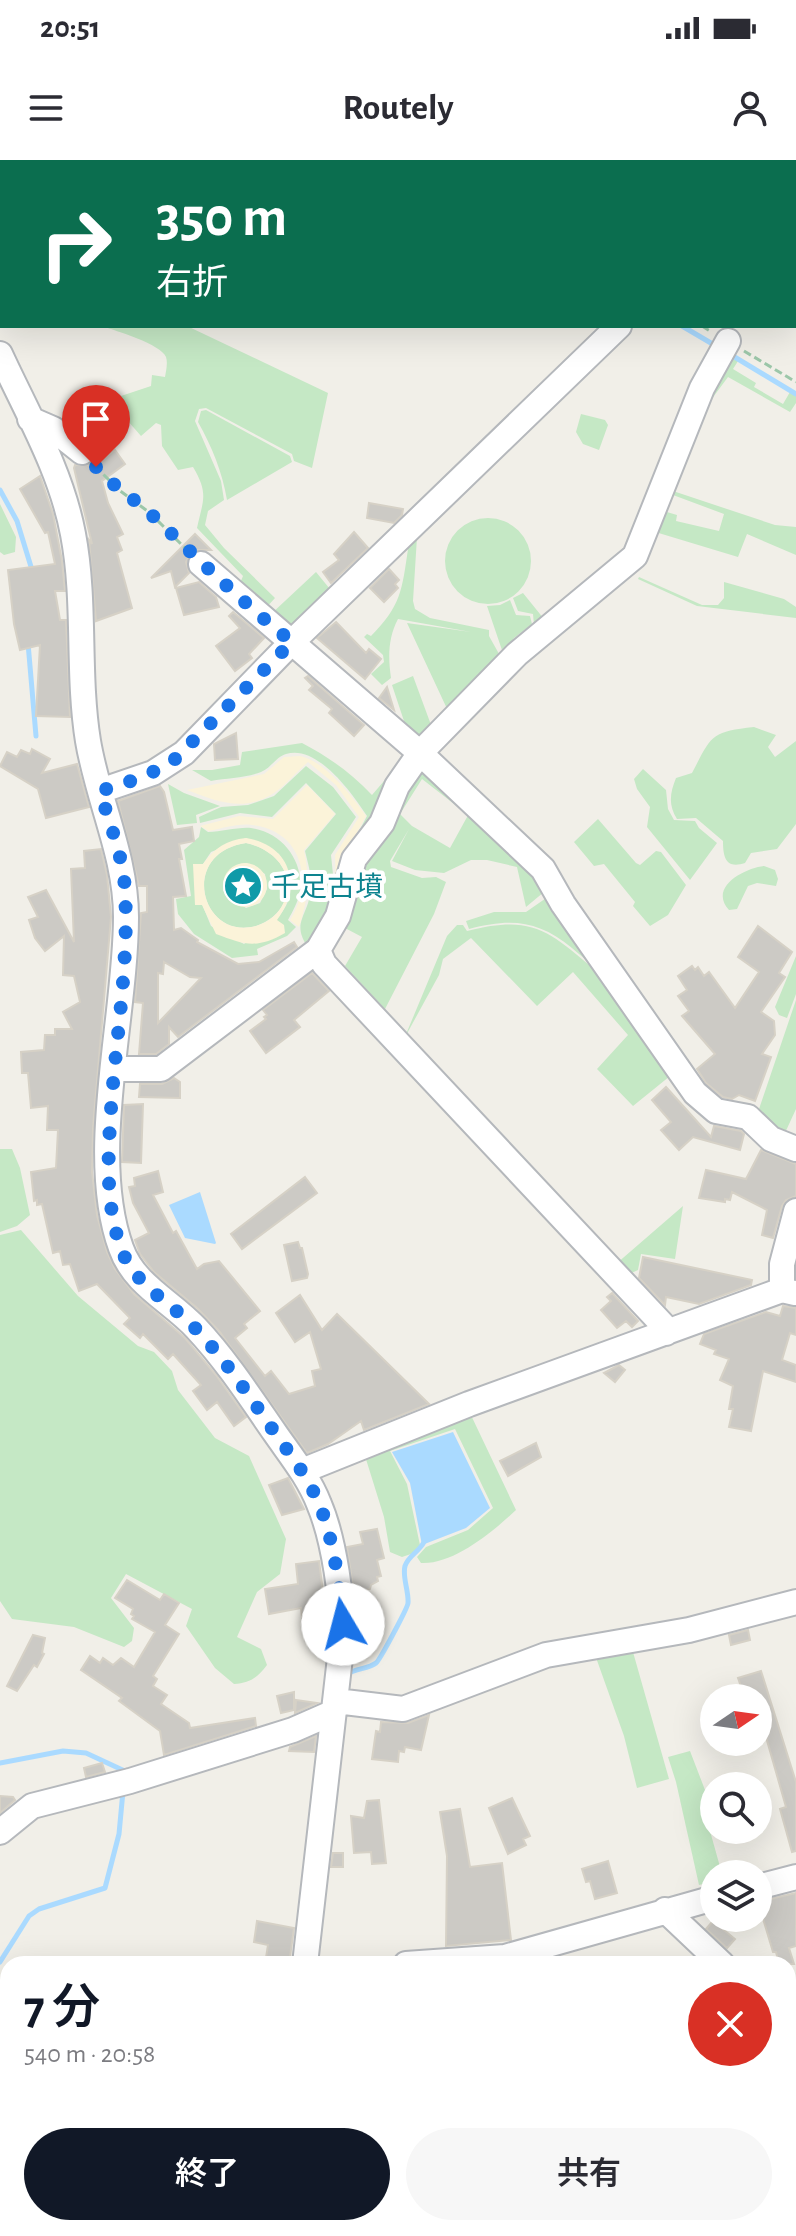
<!DOCTYPE html>
<html lang="ja">
<meta charset="utf-8">
<style>
:root{--surface:#fff;--page:#f7f7f7;--text:#2b2b33;--muted:#7c7c81;--accent:#111827}
body{margin:0;font-family:"Alegreya Sans","Noto Sans JP",sans-serif;background:var(--page);color:var(--text);height:100vh;display:flex;flex-direction:column;font-size:30px;white-space:nowrap}
*{box-sizing:border-box;margin:0}
p{font-size:26px;color:var(--muted)}
.icon{flex:none;width:44px;height:44px;fill:none;stroke:currentColor;stroke-width:2;stroke-linecap:round;stroke-linejoin:round}
.map{position:relative;flex:1;overflow:hidden}
.sheet{position:absolute;left:0px;top:1796px;width:796px;height:280px;display:flex;flex-direction:column;background:var(--surface);border-radius:24px 24px 0 0;box-shadow:0 8px 32px #0002}
.sheet>*{flex:none}
.guide{position:absolute;left:0px;top:0px;width:796px;height:168px;box-shadow:0 8px 32px #0002;background:#0b6e4f;color:#fff;overflow:hidden}
.needle{width:52px;rotate:77deg}
.fabs{position:absolute;left:700px;top:1524px;display:grid;gap:16px}
.fabs a{display:grid;place-items:center;width:72px;height:72px;border-radius:50%;background:var(--surface);box-shadow:0 8px 32px #0002;font-size:40px}
.pin{position:absolute;display:grid;place-items:center;width:68px;height:68px;color:#fff;margin:-82px -34px;border-radius:50% 50% 50% 0;rotate:-45deg;box-shadow:0 0 8px #0007}
.pin .icon{rotate:45deg}
.me{position:absolute;width:88px;margin:-44px;rotate:352deg;stroke-linejoin:round;filter:drop-shadow(0 0 6px #0008)}
.turn{display:flex;align-items:center;gap:28px;height:168px;padding:0 24px;font-size:36px}
.turn .icon{width:104px;height:104px;stroke-width:2.5}
.turn b{display:block;font-size:56px;line-height:68px}
.round{display:grid;place-items:center;flex:none;width:84px;height:84px;border-radius:42px;background:var(--page)}
.summary{display:flex;align-items:center;justify-content:space-between;height:136px;padding:0 24px}
h1{font-size:48px;font-weight:600;line-height:60px;color:var(--accent)}
.action{display:flex;gap:16px;margin-top:auto;padding:16px 24px}
.action a{flex:1;height:92px;border-radius:48px;background:var(--accent);color:#fff;font-size:32px;font-weight:600;line-height:92px;text-align:center}
.action a+a{background:var(--page);color:var(--text)}
.status{display:flex;justify-content:space-between;align-items:center;height:56px;padding:0 40px;background:var(--surface);direction:ltr}
.status svg{height:22px;fill:currentColor}
header{display:flex;justify-content:space-between;align-items:center;height:104px;padding:0 24px;background:var(--surface);font-size:36px;font-weight:600}
.map>svg:first-child{display:block}
</style>
<div class="status"><b>20:51</b><svg viewBox="0 0 49 12"><path d="M0 12V9h3v3zM5 12V6h3v6zM10 12V3h3v9zM15 12V0h3v12zM26 1h20v11H26zM47 4h2v5h-2z"/></svg></div>
<header><svg class="icon" aria-label="menu" viewBox="0 0 24 24"><path d="M4 6h16M4 12h16M4 18h16"/></svg>Routely<svg class="icon" aria-label="person" viewBox="0 0 24 24"><circle cx="12" cy="8" r="4"/><path d="M4 21q1-7 8-7t8 7"/></svg></header>
<div class="map">
<svg width="796" height="2076" viewBox="0 0 796 2076">
<rect width="100%" height="100%" fill="#f1efe8"/>
<path fill="#c5e8c5" fill-rule="evenodd" d="M102,166H187L328,233L312,308L294,301L292,294L206,248L199,249L195,261L221,321L224,340L208,351L205,365L224,388L275,438L265,449L238,428L243,416L197,368C203,340 209,334 193,307L178,310L162,286L161,265L156,263L141,276L120,252L118,237L151,226L152,215L165,217C166,211 168,203 166,197C161,184 116,171 102,166Z
M725,194L738,201L733,209L756,223L754,227L783,244L790,232L796,236V243L790,252L728,217L711,240L698,245Z
M206,250L290,296L292,302L227,340C222,311 212,287 198,262L201,251Z
M581,254L605,260L608,265L599,290L583,284L576,272Z
M670,330L775,365L796,367V395L747,374L738,397L652,371L660,350L677,355L676,361L719,371L724,354L665,332Z
M0,344L16,377L15,392L4,395L0,392Z
M445 401a43 43 0 1 1 86 0a43 43 0 1 1-86 0Z
M417,377L413,441L415,449L430,458L489,470V476L503,501L449,553L407,463L471,472L398,459C388,478 388,497 391,518L382,525L371,514L384,502L383,495L364,477L367,474L371,476C401,446 402,430 408,389L403,383Z
M316,412L334,434L293,471L270,455Z
M639,417L702,445H718L724,438V422L784,439L796,447V458L697,446L638,419Z
M523,433L544,459L534,465L533,454L518,451L513,438Z
M510,440L516,455L530,456L532,464L514,478L504,496L487,446L500,445Z
M413,516L434,573L421,584L407,570L392,525Z
M754,567L776,575L768,587L775,597L796,581V664L777,689L751,693L745,703C726,709 723,698 723,681L696,658L677,659C668,645 670,633 676,618L692,613C712,575 710,572 754,567Z
M302,583C329,597 351,613 372,635L384,621L390,626L309,789C290,762 308,758 311,729C312,716 308,704 305,691L336,654L306,623L272,657L240,653L200,663L199,657L221,647L248,645L274,636L306,606L333,627L356,657L331,695L335,734L349,690L367,656C352,633 317,584 286,594C276,597 271,608 261,612C246,618 227,618 211,621L192,610H212L240,605L242,592Z
M418,604L467,654L422,619L400,654L412,666L450,688L472,648L550,727L526,747L517,707L487,700H471L444,713L415,710L392,701L409,669L390,701L391,707L422,718L436,717L446,722L434,754L385,849L345,806L362,777L345,768L354,735L363,733L358,710Z
M643,609L666,630L668,649L674,660L695,661L699,668L717,683L690,720L647,667L650,647L637,629L634,619Z
M168,624L184,633L220,646L196,655L197,663L177,665Z
M598,659L636,703L640,705L656,691L661,692L686,725L668,755L650,766L633,746L635,742L604,704L594,706L574,682Z
M201,667L208,672C222,672 237,667 251,668C282,672 304,701 300,731C298,742 293,751 288,760L296,767L287,776L257,789L258,795L232,798L194,774L178,754L176,739L191,736L184,690L199,677ZM246,678L279,694C283,702 291,715 291,724C291,755 266,768 244,784L211,766L202,744L203,704L211,692Z
M246,683C274,689 296,712 284,742C279,754 268,762 256,766C201,781 178,693 246,683ZM247,703L265,714L267,729L260,743L246,748L223,731C223,715 231,704 247,703Z
M764,706L775,710L778,719L776,726L757,723L748,726L737,749L729,750C708,727 745,708 764,706Z
M552,734L675,912L633,946L597,909L628,875L573,812L537,846L471,778L443,799L439,815L404,879L447,776L457,765H463L467,771C531,755 547,769 595,810C591,803 580,795 572,788C538,760 511,758 469,769L466,761L494,752H526Z
M796,796V834L787,858L779,855L775,847Z
M796,840V949L784,975L757,955Z
M0,989H12L20,1008L30,1055L17,1066L0,1072Z
M683,1046L675,1099L641,1094L638,1110L625,1116L616,1104Z
M21,1070L78,1136L138,1186L154,1192L172,1211L178,1230L215,1278L249,1296L286,1379L280,1414L257,1432L237,1477L261,1489L267,1505C257,1518 250,1523 234,1524L215,1508L186,1466L192,1449L126,1414L111,1438L134,1468L132,1481L124,1487L74,1467L12,1459L0,1441V1075Z
M469,1251L516,1350C494,1371 453,1405 421,1403L417,1397L426,1387L468,1370L493,1348L455,1269L390,1291L407,1324L420,1385L414,1393L402,1397L390,1392L384,1357L365,1296Z
M631,1485L669,1619L637,1628L624,1576L594,1492Z
M690,1591L710,1643L705,1653L722,1714H714V1721L699,1725L676,1622L668,1597Z
M788,1958L796,1959V2076H612L620,2068H788Z"/>
<path fill="#fbf3d9" fill-rule="evenodd" d="M300,596C325,601 352,636 366,656L347,691L336,731L335,695L359,657L336,625L308,602C296,612 286,625 274,633C244,653 216,641 187,630L264,614L284,597Z
M307,625L335,654L304,690C310,719 308,739 299,767L290,760C314,722 303,671 252,665C238,663 224,668 209,671L200,666L239,656L273,659Z
M246,678C290,685 303,725 277,760L284,765L285,773C257,789 245,785 216,774L202,745H195L193,704H203C215,688 226,680 246,678ZM246,683C274,689 296,712 284,742C279,754 269,762 256,766C201,781 178,693 246,683Z
M223 725a22 22 0 1 1 44 0a22 22 0 1 1-44 0Z"/>
<path fill="#aadaff" d="M200,1032L216,1083L215,1084L185,1078L169,1045Z
M453,1272L490,1348L466,1368L422,1385L410,1323L392,1292Z"/>
<g fill="none" stroke-linecap="round" stroke-linejoin="round">
<path stroke="#aadaff" stroke-width="5" d="M572,0L573,2
M682,166L716,186
M728,193L796,234
M0,330L17,361L32,410
M28,483L36,576
M347,1514C357,1508 368,1509 376,1503C380,1500 408,1447 408,1443C409,1431 402,1417 405,1406C408,1396 419,1392 424,1382
M0,1603L63,1591L86,1593L129,1613
M0,1802L29,1756L39,1749L105,1728L119,1674L123,1631"/>
</g>
<path fill="#cccac5" stroke="#d6d1c6" stroke-width="2" fill-rule="evenodd" d="M115,290L125,304L102,321L108,343L123,374L117,377L122,390L117,393L132,448L96,461L89,380L92,384L74,308L75,305H89L90,309Z
M40,316L53,354L62,401L65,431H55L60,460H66L70,557L36,556L40,485L20,490L14,464L8,410L55,404L48,372L45,373L20,329Z
M369,343L403,349L402,355L394,363L367,358Z
M354,372L368,388L331,423L323,412L339,400L334,394Z
M195,374L211,390H197L190,394L186,402L189,413L175,427L171,411L151,418Z
M389,409L399,420L395,424L398,428L384,442L370,428Z
M199,422L216,437L219,447L184,455L176,428Z
M233,452L264,478L249,494L252,498L235,511L216,486L240,468L229,456Z
M336,462L366,493L369,489L381,499L365,519L317,478Z
M308,516L364,565L354,576L329,553L332,549L309,530L313,526L305,518Z
M387,527L394,550L379,538Z
M236,573L238,599L215,600L214,584Z
M32,589L50,599L42,613L77,604L89,647L46,658L38,629L0,606L7,592L17,597L21,590L30,594Z
M160,626L164,632L173,670L192,667L194,681L179,684L182,699H179L186,736L173,737L174,770L181,768L198,780L197,782L238,804L259,802L294,782L297,787L178,877L169,867V884L156,894H139L143,843L135,842L141,753L147,752V726H139L118,641ZM164,802L190,817L201,818L158,863V813L163,814Z
M101,689L107,715L111,757L93,968L92,1012L97,1055L107,1092L115,1109L134,1134L185,1178L216,1215L246,1257L234,1266L217,1242L207,1250L193,1231L201,1225L173,1194L168,1199L143,1174L140,1178L124,1164L130,1158L97,1124L79,1131L70,1104L63,1105L60,1091L53,1093L42,1044L37,1045V1040L34,1041L31,1012L56,1008L58,970H47L48,946L31,948L28,913H22L21,892L44,890L45,875H55V869H72L63,852L80,842L74,816L63,815L64,776L45,791L35,778L29,760L38,757L28,737L46,730L74,782L71,709L85,708L84,691Z
M758,766L792,792L779,813L785,817L761,852L774,861L775,875L762,894L771,897L755,941L739,935L732,939L723,937L706,923L697,909L715,894L682,856L689,851L678,836L687,830L678,816L692,806L695,810L698,807L704,816L709,812L735,848L759,812L738,797Z
M312,813L329,831L294,860L300,867L266,893L250,871L266,859L264,857L267,855L263,850Z
M174,918L180,922V938L139,937L140,924H162Z
M666,927L711,977L714,966L741,971L744,974L740,990L693,977L679,990L661,970L671,962L652,940Z
M143,944L141,1003L122,1002L124,945Z
M761,990L796,1004V1036L786,1040L782,1046L773,1078L762,1075L767,1050L732,1032L730,1040L725,1039V1042L699,1038L706,1010L746,1019Z
M158,1011L163,1032L153,1035L173,1073L176,1071L197,1109L204,1104L219,1101L260,1151L244,1164L247,1168L235,1178L265,1216L271,1211L289,1234L315,1226L312,1211L321,1209L310,1172L295,1182L276,1153L300,1135L322,1170L337,1154L429,1244L364,1270L361,1261L328,1284L307,1293L219,1171L197,1148L154,1112L140,1094L135,1080L149,1073L133,1043L129,1027L135,1026L134,1018Z
M305,1017L317,1033L242,1089L231,1074Z
M298,1082L300,1088H302L308,1114L307,1118L292,1121L284,1085Z
M643,1097L752,1120L751,1125L699,1144L666,1137L665,1145L639,1118Z
M612,1133L638,1161L632,1167L626,1161L617,1168L601,1150L611,1141L607,1137Z
M783,1146L796,1148V1175L790,1173L782,1200L796,1205V1222L763,1211L751,1271L729,1267L733,1249H729L733,1226L720,1220L729,1199L714,1194L716,1190L700,1184L704,1174L766,1152L780,1156Z
M619,1205L625,1210L615,1222L604,1213Z
M536,1283L541,1297L508,1316L500,1301Z
M288,1318L304,1349L282,1355L269,1325Z
M377,1369L384,1398L377,1400L381,1416L377,1417L378,1421L371,1425L370,1429L356,1432L358,1440L355,1441L347,1387L363,1384L360,1372Z
M319,1401L326,1455L302,1458L301,1448L269,1454L265,1429L298,1424L296,1404Z
M127,1420L160,1440L164,1434L179,1443L165,1465L179,1474L153,1516L157,1519L153,1526L167,1535L161,1544L189,1563L190,1568L255,1558L256,1566L164,1595L160,1571L119,1541L122,1538L81,1510L90,1496L100,1503L103,1498L113,1505L121,1498L134,1507L155,1472L132,1459L134,1456L131,1454L133,1449L115,1438Z
M748,1470L750,1480L731,1485L729,1475Z
M33,1475L45,1478L42,1493L44,1494L37,1507L34,1505L17,1531L7,1526Z
M761,1511L796,1622V1691L792,1692L780,1649L786,1647L762,1563L758,1564V1538H745L738,1518Z
M294,1532V1550L281,1553L277,1536Z
M296,1540L317,1543L295,1553Z
M429,1555L421,1590L405,1587L404,1592L399,1591L398,1602L372,1599L376,1571L380,1572L381,1562L408,1563Z
M316,1576L314,1592L289,1591L290,1587Z
M102,1603L105,1612L86,1617L84,1608Z
M0,1636L13,1637L15,1640L0,1653Z
M512,1638L530,1676L523,1679L526,1685L508,1694L489,1648Z
M379,1640L386,1703L372,1704L371,1692L354,1693L351,1656L364,1658L367,1641Z
M460,1649L470,1707L502,1703L511,1780L446,1786L447,1696L440,1652Z
M333,1693H343V1707H331Z
M608,1701L617,1733L595,1739L590,1721L586,1722L582,1709Z
M796,1733V1786L789,1788L794,1804H779L776,1792H773L758,1742Z
M257,1761L294,1768L289,1804H265L268,1785L254,1782Z
M713,1761L735,1779L727,1788L706,1769Z"/>
<g fill="none" stroke-linecap="round" stroke-linejoin="round">
<g stroke="#b5b8bc" stroke-width="28">
<path id="minor" d="M779,2L781,0
M0,194C27,253 61,310 73,374C86,442 77,513 88,581C98,641 126,696 126,757C126,858 87,994 121,1088C134,1125 171,1141 196,1168C226,1200 250,1237 275,1273C291,1296 309,1318 319,1344C334,1379 343,1442 342,1480L305,1804
M30,259L53,269L82,292
M201,404L420,593L543,709L563,744L695,933L716,951L748,957L771,979L796,989
M100,631L153,613L184,593L292,482L619,166
M318,790L324,804L663,1165L666,1173
M113,909H161L318,790L338,756L354,699L382,663L397,626L420,593L517,494L635,396L702,228L728,181
M795,1133L782,1130V1104L796,1051
M302,1311L469,1244L782,1130
M336,1541L403,1549L546,1495L689,1470L796,1442
M0,1672L32,1646L130,1621L293,1570L334,1552
M758,1727L796,1717
M665,1750L722,1804
M406,1804L505,1797L714,1738
M788,1843L796,1847
M0,1916L8,1914
M248,2076L250,2068"/>
</g>
<path stroke="#9cc7a9" stroke-width="3" stroke-dasharray="8 4" stroke-linecap="butt" d="M583,0L584,2
M702,166L710,171
M744,191L796,222
M95,306L119,330L150,353L187,390"/>
<use href="#minor" stroke="#fff" stroke-width="24"/>
</g>
<g fill="none" stroke-linecap="round" stroke-linejoin="round">
<path stroke="#1a73e8" stroke-width="14" stroke-dasharray="0 25.2" d="M96,307C113,327 134,338 153,356C199,400 242,442 292,482L172,602L143,617L100,631C109,663 124,698 125,731C129,804 116,877 111,949C108,995 105,1044 121,1088C133,1124 169,1141 194,1167C225,1199 250,1237 275,1273C294,1299 314,1326 324,1357C335,1390 340,1430 343,1464"/>
</g>
<defs>
<g id="sight-disc" transform="scale(2)"><circle r="9.5" fill="#0f9aa8" stroke="#fff"/><path d="M0-6L1.8-2.2L6-1.7L2.9 1.2L3.7 5.4L0 3.3L-3.7 5.4L-2.9 1.2L-6-1.7L-1.8-2.2Z" fill="#fff"/></g>
</defs>
<g fill-rule="evenodd">
<use href="#sight-disc" x="243" y="726"/>
</g>
<g text-anchor="middle" stroke-width="8" stroke-linejoin="round" paint-order="stroke">
<g font-size="28" fill="#0d838f" stroke="#fff" text-anchor="start">
<text x="271" y="736">千足古墳</text>
</g>
</g>
</svg>
<div class="fabs">
<a><svg class="needle" viewBox="-14 -14 28 28"><path d="M0-13l5 13h-10z" fill="#e53935"/><path d="M0 13l5-13h-10z" fill="#7c7c81"/></svg></a>
<a><svg class="icon" aria-label="search" viewBox="0 0 24 24"><circle cx="10" cy="10" r="6"/><path d="M15 15l6 6"/></svg></a>
<a><svg class="icon" aria-label="layers" viewBox="0 0 24 24"><path d="M12 4l9 5-9 5-9-5zM3 14l9 5 9-5"/></svg></a>
</div>
<div class="pin" style="left:96px;top:307px;background:#d93025"><svg class="icon" aria-label="arrive" viewBox="0 0 24 24"><path d="M6 21V4h12l-3 4 3 4H6"/></svg></div>
<svg class="me" style="left:343px;top:1464px" viewBox="-20 -20 40 40"><circle r="19" fill="#fff"/><path d="M0-13L10 11 0 6-10 11z" fill="#1a73e8"/></svg>
<div class="guide">
<div class="turn"><svg class="icon" aria-label="right" viewBox="0 0 24 24"><path d="M7 20v-9h11M14 6l5 5-5 5"/></svg><div><b>350 m</b>右折</div></div>
</div>
<section class="sheet">
<div class="summary"><div><h1>7 分</h1><p>540 m · 20:58</p></div><a class="round" style="background:#d93025;color:#fff"><svg class="icon" aria-label="close" viewBox="0 0 24 24"><path d="M6 6l12 12M18 6L6 18"/></svg></a></div>
<div class="action"><a>終了</a><a>共有</a></div>
</section>
</div>
